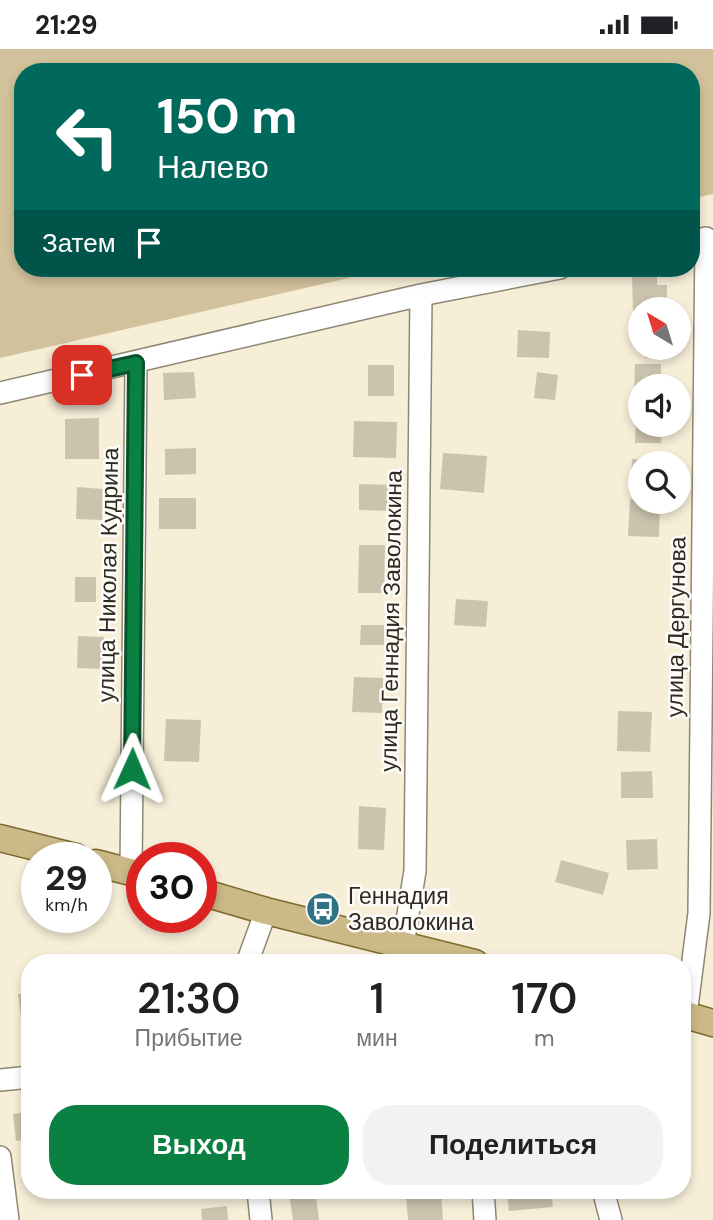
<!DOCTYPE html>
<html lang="ru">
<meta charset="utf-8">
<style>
:root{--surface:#fff;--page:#f2f2f2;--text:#202124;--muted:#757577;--accent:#0b8043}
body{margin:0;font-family:"DM Sans",sans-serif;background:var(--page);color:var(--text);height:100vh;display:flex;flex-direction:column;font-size:26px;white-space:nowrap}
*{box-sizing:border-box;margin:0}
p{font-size:23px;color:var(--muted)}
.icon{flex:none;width:38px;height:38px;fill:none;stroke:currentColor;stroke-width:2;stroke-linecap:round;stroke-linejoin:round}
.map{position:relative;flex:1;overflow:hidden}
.side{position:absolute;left:21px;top:905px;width:670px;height:245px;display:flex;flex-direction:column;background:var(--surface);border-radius:28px;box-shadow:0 4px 10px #0003}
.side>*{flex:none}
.top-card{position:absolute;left:14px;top:14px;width:686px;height:214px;border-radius:28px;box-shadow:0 4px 10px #0003;background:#00695c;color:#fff;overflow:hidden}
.needle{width:46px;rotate:322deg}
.fabs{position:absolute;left:628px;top:248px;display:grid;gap:14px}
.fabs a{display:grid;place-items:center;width:63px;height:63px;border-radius:50%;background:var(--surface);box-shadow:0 4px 10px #0003;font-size:35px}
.speed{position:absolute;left:21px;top:793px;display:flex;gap:14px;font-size:35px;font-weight:700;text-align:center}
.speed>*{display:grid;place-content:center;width:91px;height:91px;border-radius:50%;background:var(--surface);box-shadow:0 4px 10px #0003;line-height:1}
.speed small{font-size:18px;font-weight:400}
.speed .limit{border:10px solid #d22;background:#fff;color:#111}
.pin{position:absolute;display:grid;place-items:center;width:60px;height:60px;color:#fff;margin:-30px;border-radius:14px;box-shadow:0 4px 10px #0006}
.me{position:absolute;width:77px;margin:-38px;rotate:1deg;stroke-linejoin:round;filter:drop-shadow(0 0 5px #0008)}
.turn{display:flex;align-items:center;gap:24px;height:147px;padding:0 28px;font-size:32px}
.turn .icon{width:91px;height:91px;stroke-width:2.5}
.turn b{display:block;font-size:49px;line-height:60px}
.then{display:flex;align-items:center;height:66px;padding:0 28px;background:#0003;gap:14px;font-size:26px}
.eta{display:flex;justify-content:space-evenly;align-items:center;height:119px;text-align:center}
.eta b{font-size:42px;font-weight:600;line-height:49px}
.action{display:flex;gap:14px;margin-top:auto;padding:14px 28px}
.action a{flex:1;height:80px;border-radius:28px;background:var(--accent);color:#fff;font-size:28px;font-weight:600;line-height:80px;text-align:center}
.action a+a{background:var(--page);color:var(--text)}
.status{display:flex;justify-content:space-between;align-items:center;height:49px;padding:0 35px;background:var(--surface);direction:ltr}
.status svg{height:19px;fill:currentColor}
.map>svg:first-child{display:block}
</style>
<div class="status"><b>21:29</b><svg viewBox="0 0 49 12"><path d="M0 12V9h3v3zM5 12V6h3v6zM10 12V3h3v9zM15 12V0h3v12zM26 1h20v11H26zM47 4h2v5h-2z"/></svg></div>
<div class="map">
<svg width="713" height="1171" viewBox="0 0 713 1171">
<rect width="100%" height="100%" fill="#f7eed8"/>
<path fill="#d1c29b" d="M0,0H713V145L691,150V23H23V219H392L0,309Z"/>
<path fill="#ccc3ae" d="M632,228H657V236H667V261L633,263Z
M633,271H640V293H633Z
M518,281L550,283L549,309L517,308Z
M645,299H666V309H645Z
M635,315H661V338H640V346H634Z
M368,316H394V347H368Z
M194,323L196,349L164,351L163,324Z
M537,323L558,326L555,351L534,349Z
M636,362L640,363V376H662L661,394H635Z
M99,369V410H65V370Z
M354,372L397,373L396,409L353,408Z
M196,399V425L165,426V400Z
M443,404L487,407L484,444L440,440Z
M632,410L664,411V415H640V437L631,436Z
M359,435L391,436V462L359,461Z
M77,438L103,440L102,471L76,470Z
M159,449H196V480H159Z
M630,450L640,451V453H660L659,488L628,487Z
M359,496H385L384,544H358Z
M75,528H96V553H75Z
M456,550L488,552L486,578L454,576Z
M361,576H384V596H360Z
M78,587L104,588L103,620L77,619Z
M354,628L383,629L382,664L352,663Z
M618,662L652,663L650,703L617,702Z
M166,670L201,671L199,713L164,712Z
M652,722L653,749H621V723Z
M359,757L386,759L384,801L358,800Z
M657,790L658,820L627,821L626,791Z
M561,811L609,824L603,846L555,833Z
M30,944V985L23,986L18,945Z
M30,1063V1090L16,1092L13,1065Z
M315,1141L319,1171H293L289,1144Z
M507,1141H551L553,1158L509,1162Z
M441,1142L443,1171H408L406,1145Z
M227,1157L228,1171H202L201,1160Z"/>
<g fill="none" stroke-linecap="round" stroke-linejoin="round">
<g stroke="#8f8773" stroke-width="24">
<path id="minor" d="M0,344L421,246L560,219
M131,823L136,314
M403,896L415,822L421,246
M247,914L266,862
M686,966L699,864L706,189L691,192
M0,1031L30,1028
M0,1108L8,1171
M258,1141L261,1171
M483,1141L485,1171
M603,1141L611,1171"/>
</g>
<g stroke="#7e6930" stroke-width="29">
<path id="major" d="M0,789L76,808
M96,814L142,826
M201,843L266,862L475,914
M682,965L713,974"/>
</g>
<use href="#minor" stroke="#fff" stroke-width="21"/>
<use href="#major" stroke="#cbb987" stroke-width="26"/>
</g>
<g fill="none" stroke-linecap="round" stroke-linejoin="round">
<g stroke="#07532c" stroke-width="18">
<path id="route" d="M82,326L136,314L132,720"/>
</g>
<use href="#route" stroke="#0b8043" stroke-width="12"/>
</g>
<defs>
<g id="bus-disc" transform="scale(1.75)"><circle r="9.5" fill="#317385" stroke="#fefcf8"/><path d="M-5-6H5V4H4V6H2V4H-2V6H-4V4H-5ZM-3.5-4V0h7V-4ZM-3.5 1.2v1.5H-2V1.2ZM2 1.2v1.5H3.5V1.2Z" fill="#fff"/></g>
</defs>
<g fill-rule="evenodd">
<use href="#bus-disc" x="323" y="860"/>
</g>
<g text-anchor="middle" stroke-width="5" stroke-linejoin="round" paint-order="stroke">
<g font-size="23" fill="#2f2b23" stroke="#fefcf8">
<text transform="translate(108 526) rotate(-89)" y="8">улица Николая Кудрина</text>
<text transform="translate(391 572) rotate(-89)" y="8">улица Геннадия Заволокина</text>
<text transform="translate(676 578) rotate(-89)" y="8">улица Дергунова</text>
</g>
<g font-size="23" fill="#2f2b23" stroke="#fefcf8" text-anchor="start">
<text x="348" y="855">Геннадия<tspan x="348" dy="26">Заволокина</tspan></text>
</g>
</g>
</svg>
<div class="fabs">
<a><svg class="needle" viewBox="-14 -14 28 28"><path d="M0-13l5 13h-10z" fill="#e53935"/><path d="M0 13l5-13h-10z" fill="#757577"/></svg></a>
<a><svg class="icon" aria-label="sound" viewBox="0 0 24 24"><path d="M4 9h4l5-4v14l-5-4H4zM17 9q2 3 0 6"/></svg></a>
<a><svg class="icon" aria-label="search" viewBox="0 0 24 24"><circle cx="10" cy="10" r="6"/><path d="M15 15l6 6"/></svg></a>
</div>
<div class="speed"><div>29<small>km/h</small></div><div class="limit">30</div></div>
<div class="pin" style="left:82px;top:326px;background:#d93025"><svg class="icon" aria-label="arrive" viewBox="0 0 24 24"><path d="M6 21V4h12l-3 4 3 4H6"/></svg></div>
<svg class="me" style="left:132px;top:720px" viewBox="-20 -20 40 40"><path d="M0-17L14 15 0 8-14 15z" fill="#0b8043" stroke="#fff" stroke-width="4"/></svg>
<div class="top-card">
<div class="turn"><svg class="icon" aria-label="left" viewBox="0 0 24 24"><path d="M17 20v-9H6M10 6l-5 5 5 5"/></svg><div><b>150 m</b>Налево</div></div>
<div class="then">Затем<svg class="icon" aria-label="arrive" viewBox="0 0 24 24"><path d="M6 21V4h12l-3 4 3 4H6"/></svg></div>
</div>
<section class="side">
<div class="eta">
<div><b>21:30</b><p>Прибытие</p></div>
<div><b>1</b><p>мин</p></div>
<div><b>170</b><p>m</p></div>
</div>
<div class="action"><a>Выход</a><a>Поделиться</a></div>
</section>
</div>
